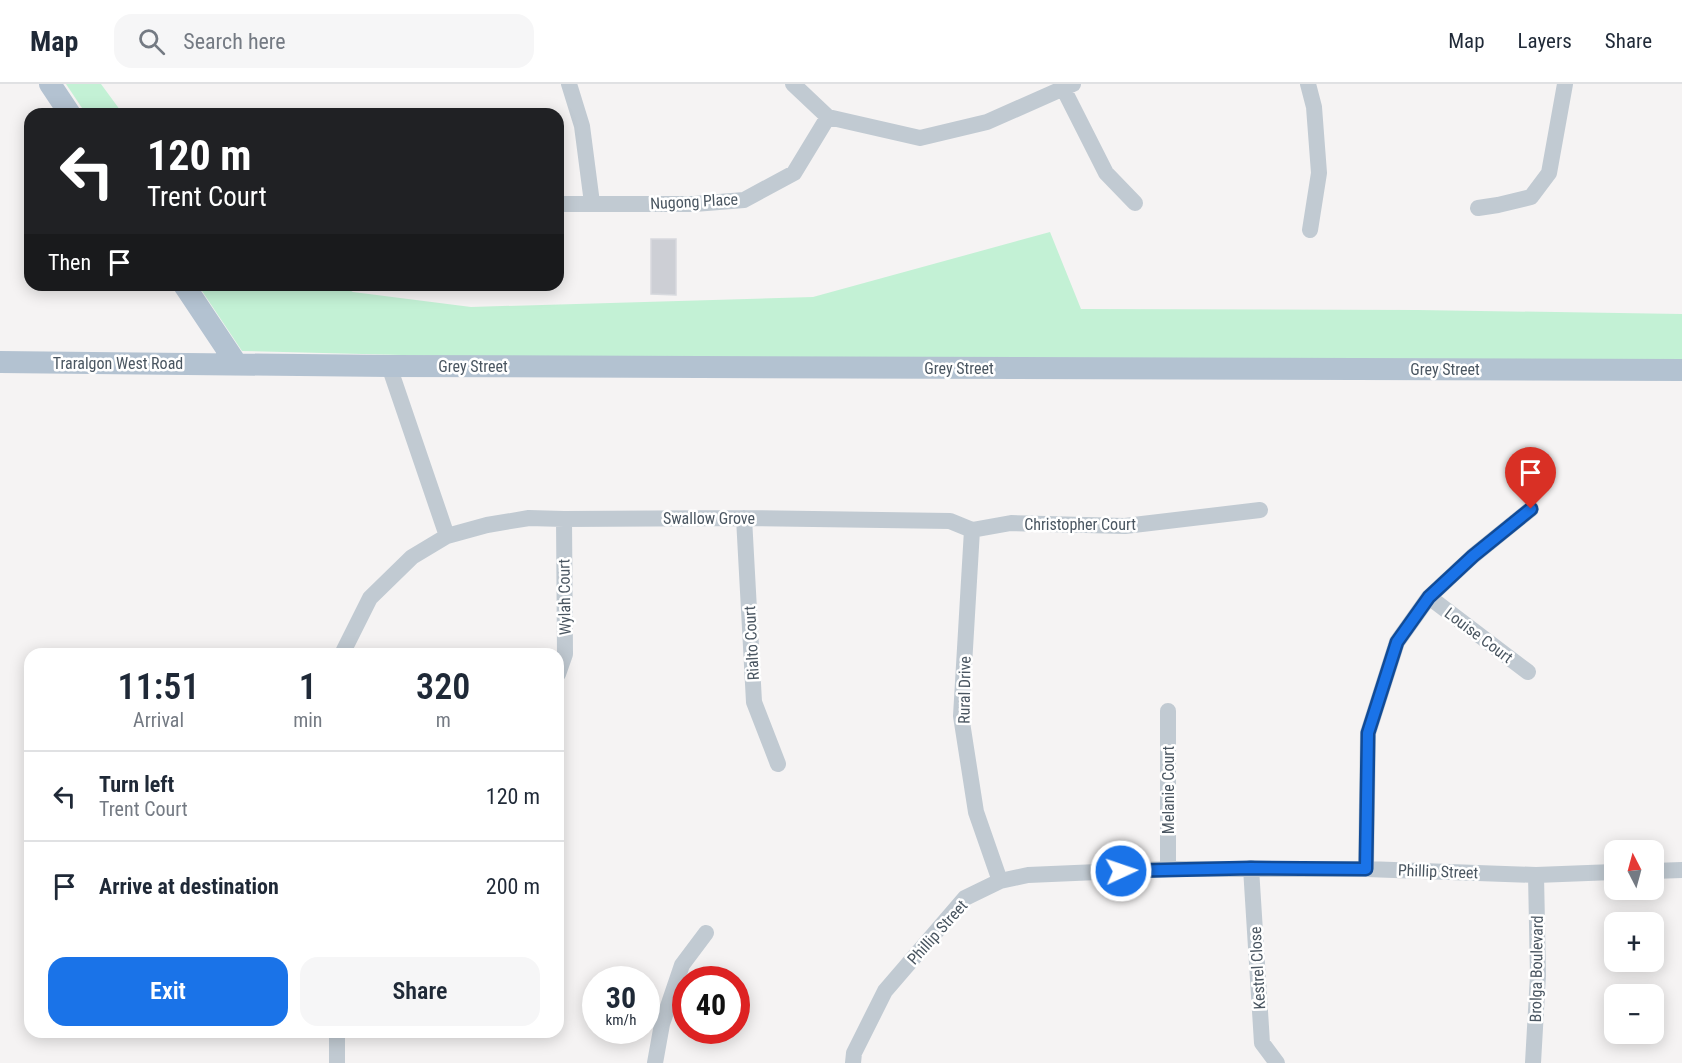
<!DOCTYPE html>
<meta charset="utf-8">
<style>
:root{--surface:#fff;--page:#f6f6f7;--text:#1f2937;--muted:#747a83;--line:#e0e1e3;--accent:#1a73e8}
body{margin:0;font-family:"Roboto Condensed",sans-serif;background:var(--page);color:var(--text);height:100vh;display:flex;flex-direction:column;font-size:22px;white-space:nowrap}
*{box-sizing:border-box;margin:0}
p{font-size:20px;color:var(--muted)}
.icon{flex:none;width:33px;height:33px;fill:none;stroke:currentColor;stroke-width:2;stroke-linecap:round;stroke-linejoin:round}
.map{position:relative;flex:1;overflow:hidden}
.side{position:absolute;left:24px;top:564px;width:540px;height:390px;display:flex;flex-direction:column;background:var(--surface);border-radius:18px;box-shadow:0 3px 15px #0003}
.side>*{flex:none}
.banner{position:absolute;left:24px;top:24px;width:540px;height:183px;border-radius:18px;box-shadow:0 3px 15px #0003;background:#202124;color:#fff;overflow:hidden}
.needle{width:39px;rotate:354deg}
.buttons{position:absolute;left:1604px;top:756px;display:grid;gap:12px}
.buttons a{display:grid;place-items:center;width:60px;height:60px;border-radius:12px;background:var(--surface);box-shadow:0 3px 15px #0003;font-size:30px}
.speed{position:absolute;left:582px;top:882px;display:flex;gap:12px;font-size:30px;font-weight:700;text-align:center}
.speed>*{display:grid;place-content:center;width:78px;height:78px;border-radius:50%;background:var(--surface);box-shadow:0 3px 15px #0003;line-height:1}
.speed small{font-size:15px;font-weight:400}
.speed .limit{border:9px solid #d22;background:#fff;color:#111}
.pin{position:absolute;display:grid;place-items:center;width:51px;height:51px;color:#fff;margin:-62px -26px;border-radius:50% 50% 50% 0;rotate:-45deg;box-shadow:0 0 6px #0007}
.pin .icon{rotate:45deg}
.me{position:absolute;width:66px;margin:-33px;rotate:87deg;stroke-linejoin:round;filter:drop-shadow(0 0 4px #0008)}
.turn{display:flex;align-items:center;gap:21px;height:126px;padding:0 24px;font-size:27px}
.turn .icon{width:78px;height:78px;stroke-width:2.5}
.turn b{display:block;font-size:42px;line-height:51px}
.then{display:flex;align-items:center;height:57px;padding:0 24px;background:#0003;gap:12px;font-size:22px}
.eta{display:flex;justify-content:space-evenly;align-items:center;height:102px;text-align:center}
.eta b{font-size:36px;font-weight:600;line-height:42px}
.cta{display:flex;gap:12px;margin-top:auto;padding:12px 24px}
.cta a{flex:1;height:69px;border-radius:18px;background:var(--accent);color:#fff;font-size:24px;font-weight:600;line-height:69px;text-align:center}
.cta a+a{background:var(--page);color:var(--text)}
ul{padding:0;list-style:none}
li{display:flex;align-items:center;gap:18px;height:90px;padding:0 24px;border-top:2px solid var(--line)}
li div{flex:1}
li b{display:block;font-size:22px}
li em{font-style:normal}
header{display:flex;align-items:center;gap:36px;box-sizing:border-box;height:84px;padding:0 30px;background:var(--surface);border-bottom:2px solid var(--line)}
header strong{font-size:28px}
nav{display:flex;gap:33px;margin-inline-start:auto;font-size:21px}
.search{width:420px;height:54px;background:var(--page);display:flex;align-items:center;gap:15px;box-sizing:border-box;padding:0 21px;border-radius:18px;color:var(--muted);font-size:22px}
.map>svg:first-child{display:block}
</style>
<header>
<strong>Map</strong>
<div class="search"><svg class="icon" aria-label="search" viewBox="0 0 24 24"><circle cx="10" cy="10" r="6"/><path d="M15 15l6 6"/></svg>Search here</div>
<nav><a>Map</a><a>Layers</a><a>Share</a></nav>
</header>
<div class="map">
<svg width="1682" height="979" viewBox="0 0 1682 979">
<rect width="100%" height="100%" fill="#f5f3f3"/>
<path fill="#c3f1d5" d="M66,0H101L123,30H86Z
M1050,148L1081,225L1418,226L1682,230V279L598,276L242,267L198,201H340L353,208L471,223L813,213Z"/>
<path fill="#cdcfd5" stroke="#d7d9de" stroke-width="1.5" d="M651,155H676V211L651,210Z"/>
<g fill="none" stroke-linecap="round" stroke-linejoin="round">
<path stroke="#c1cad2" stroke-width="16" d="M569,0L582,42L592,119
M793,0L828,33L920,54L987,38L1073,0
M1308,0L1314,23L1319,89L1310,146
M1063,4L1106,89L1135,119
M558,120H694L744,116L794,89L828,33
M1478,124L1498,121L1531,113L1549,89L1565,0
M389,282L447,452
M744,434L754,618L778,680
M972,446L961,632L976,728L1000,797
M972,446L1011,439L1125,442L1260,426
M1429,513L1528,588
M342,570L370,514L412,473L447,452L487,441L529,434L564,435L744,434L950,437L972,446
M558,590L565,570L564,435
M1251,784L1262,959L1277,979
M1168,785V627
M1366,785L1368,649L1397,558L1429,513L1473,472L1531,425
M1653,787L1682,786
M337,979V948
M655,979L662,940L682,881L706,849
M853,979L854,969L885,907L965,814L1000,797L1028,791L1168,785H1366L1536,791L1614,788
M1533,979L1538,891L1536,791"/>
<path stroke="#b3c2d1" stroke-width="22" d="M50,0L70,30
M184,201L236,279
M0,278L389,282L1682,286"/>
</g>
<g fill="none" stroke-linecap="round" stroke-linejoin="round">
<g stroke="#114b97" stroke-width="15">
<path id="route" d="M1121,787L1251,784L1366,785L1368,649L1397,558L1429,513L1473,472L1531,425"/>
</g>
<use href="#route" stroke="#1a73e8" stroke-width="10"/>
</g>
<g text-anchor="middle" stroke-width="5" stroke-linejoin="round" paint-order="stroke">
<g font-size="16" fill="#4a5661" stroke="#fff">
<text transform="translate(694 117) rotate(-3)" y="6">Nugong Place</text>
<text x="118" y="285">Traralgon West Road</text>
<text x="473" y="288">Grey Street</text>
<text x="959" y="290">Grey Street</text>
<text x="1445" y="291">Grey Street</text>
<text x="709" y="440">Swallow Grove</text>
<text x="1080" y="446">Christopher Court</text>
<text transform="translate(564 513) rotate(-91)" y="6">Wylah Court</text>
<text transform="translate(1479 551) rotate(37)" y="6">Louise Court</text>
<text transform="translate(751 559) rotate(-93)" y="6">Rialto Court</text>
<text transform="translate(964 606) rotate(-89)" y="6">Rural Drive</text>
<text transform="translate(1168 706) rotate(-90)" y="6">Melanie Court</text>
<text transform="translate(1438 787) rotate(2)" y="6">Phillip Street</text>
<text transform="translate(937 848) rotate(-48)" y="6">Phillip Street</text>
<text transform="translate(1257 884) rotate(-93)" y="6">Kestrel Close</text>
<text transform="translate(1536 885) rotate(-89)" y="6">Brolga Boulevard</text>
</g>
</g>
</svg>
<div class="buttons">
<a><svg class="needle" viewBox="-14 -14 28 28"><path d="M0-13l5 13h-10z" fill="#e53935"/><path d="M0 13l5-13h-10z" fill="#747a83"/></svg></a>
<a>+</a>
<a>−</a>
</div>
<div class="speed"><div>30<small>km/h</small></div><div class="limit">40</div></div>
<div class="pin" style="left:1531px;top:425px;background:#d93025"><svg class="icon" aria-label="arrive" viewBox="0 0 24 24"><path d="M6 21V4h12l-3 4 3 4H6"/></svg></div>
<svg class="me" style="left:1121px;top:787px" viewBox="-20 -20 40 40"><circle r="17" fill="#1a73e8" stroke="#fff" stroke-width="3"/><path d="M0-11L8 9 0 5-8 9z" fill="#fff"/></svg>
<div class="banner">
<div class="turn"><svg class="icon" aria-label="left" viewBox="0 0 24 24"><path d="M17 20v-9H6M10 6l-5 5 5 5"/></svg><div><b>120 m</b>Trent Court</div></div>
<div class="then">Then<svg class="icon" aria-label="arrive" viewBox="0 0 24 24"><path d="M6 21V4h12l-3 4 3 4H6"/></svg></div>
</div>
<section class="side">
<div class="eta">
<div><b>11:51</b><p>Arrival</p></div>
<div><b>1</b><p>min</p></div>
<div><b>320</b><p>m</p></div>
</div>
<ul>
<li><svg class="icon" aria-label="left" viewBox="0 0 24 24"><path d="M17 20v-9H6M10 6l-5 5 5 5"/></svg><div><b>Turn left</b><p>Trent Court</p></div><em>120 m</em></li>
<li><svg class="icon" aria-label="arrive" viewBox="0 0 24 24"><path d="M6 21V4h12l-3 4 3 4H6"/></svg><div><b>Arrive at destination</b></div><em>200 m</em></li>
</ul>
<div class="cta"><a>Exit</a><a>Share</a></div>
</section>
</div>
